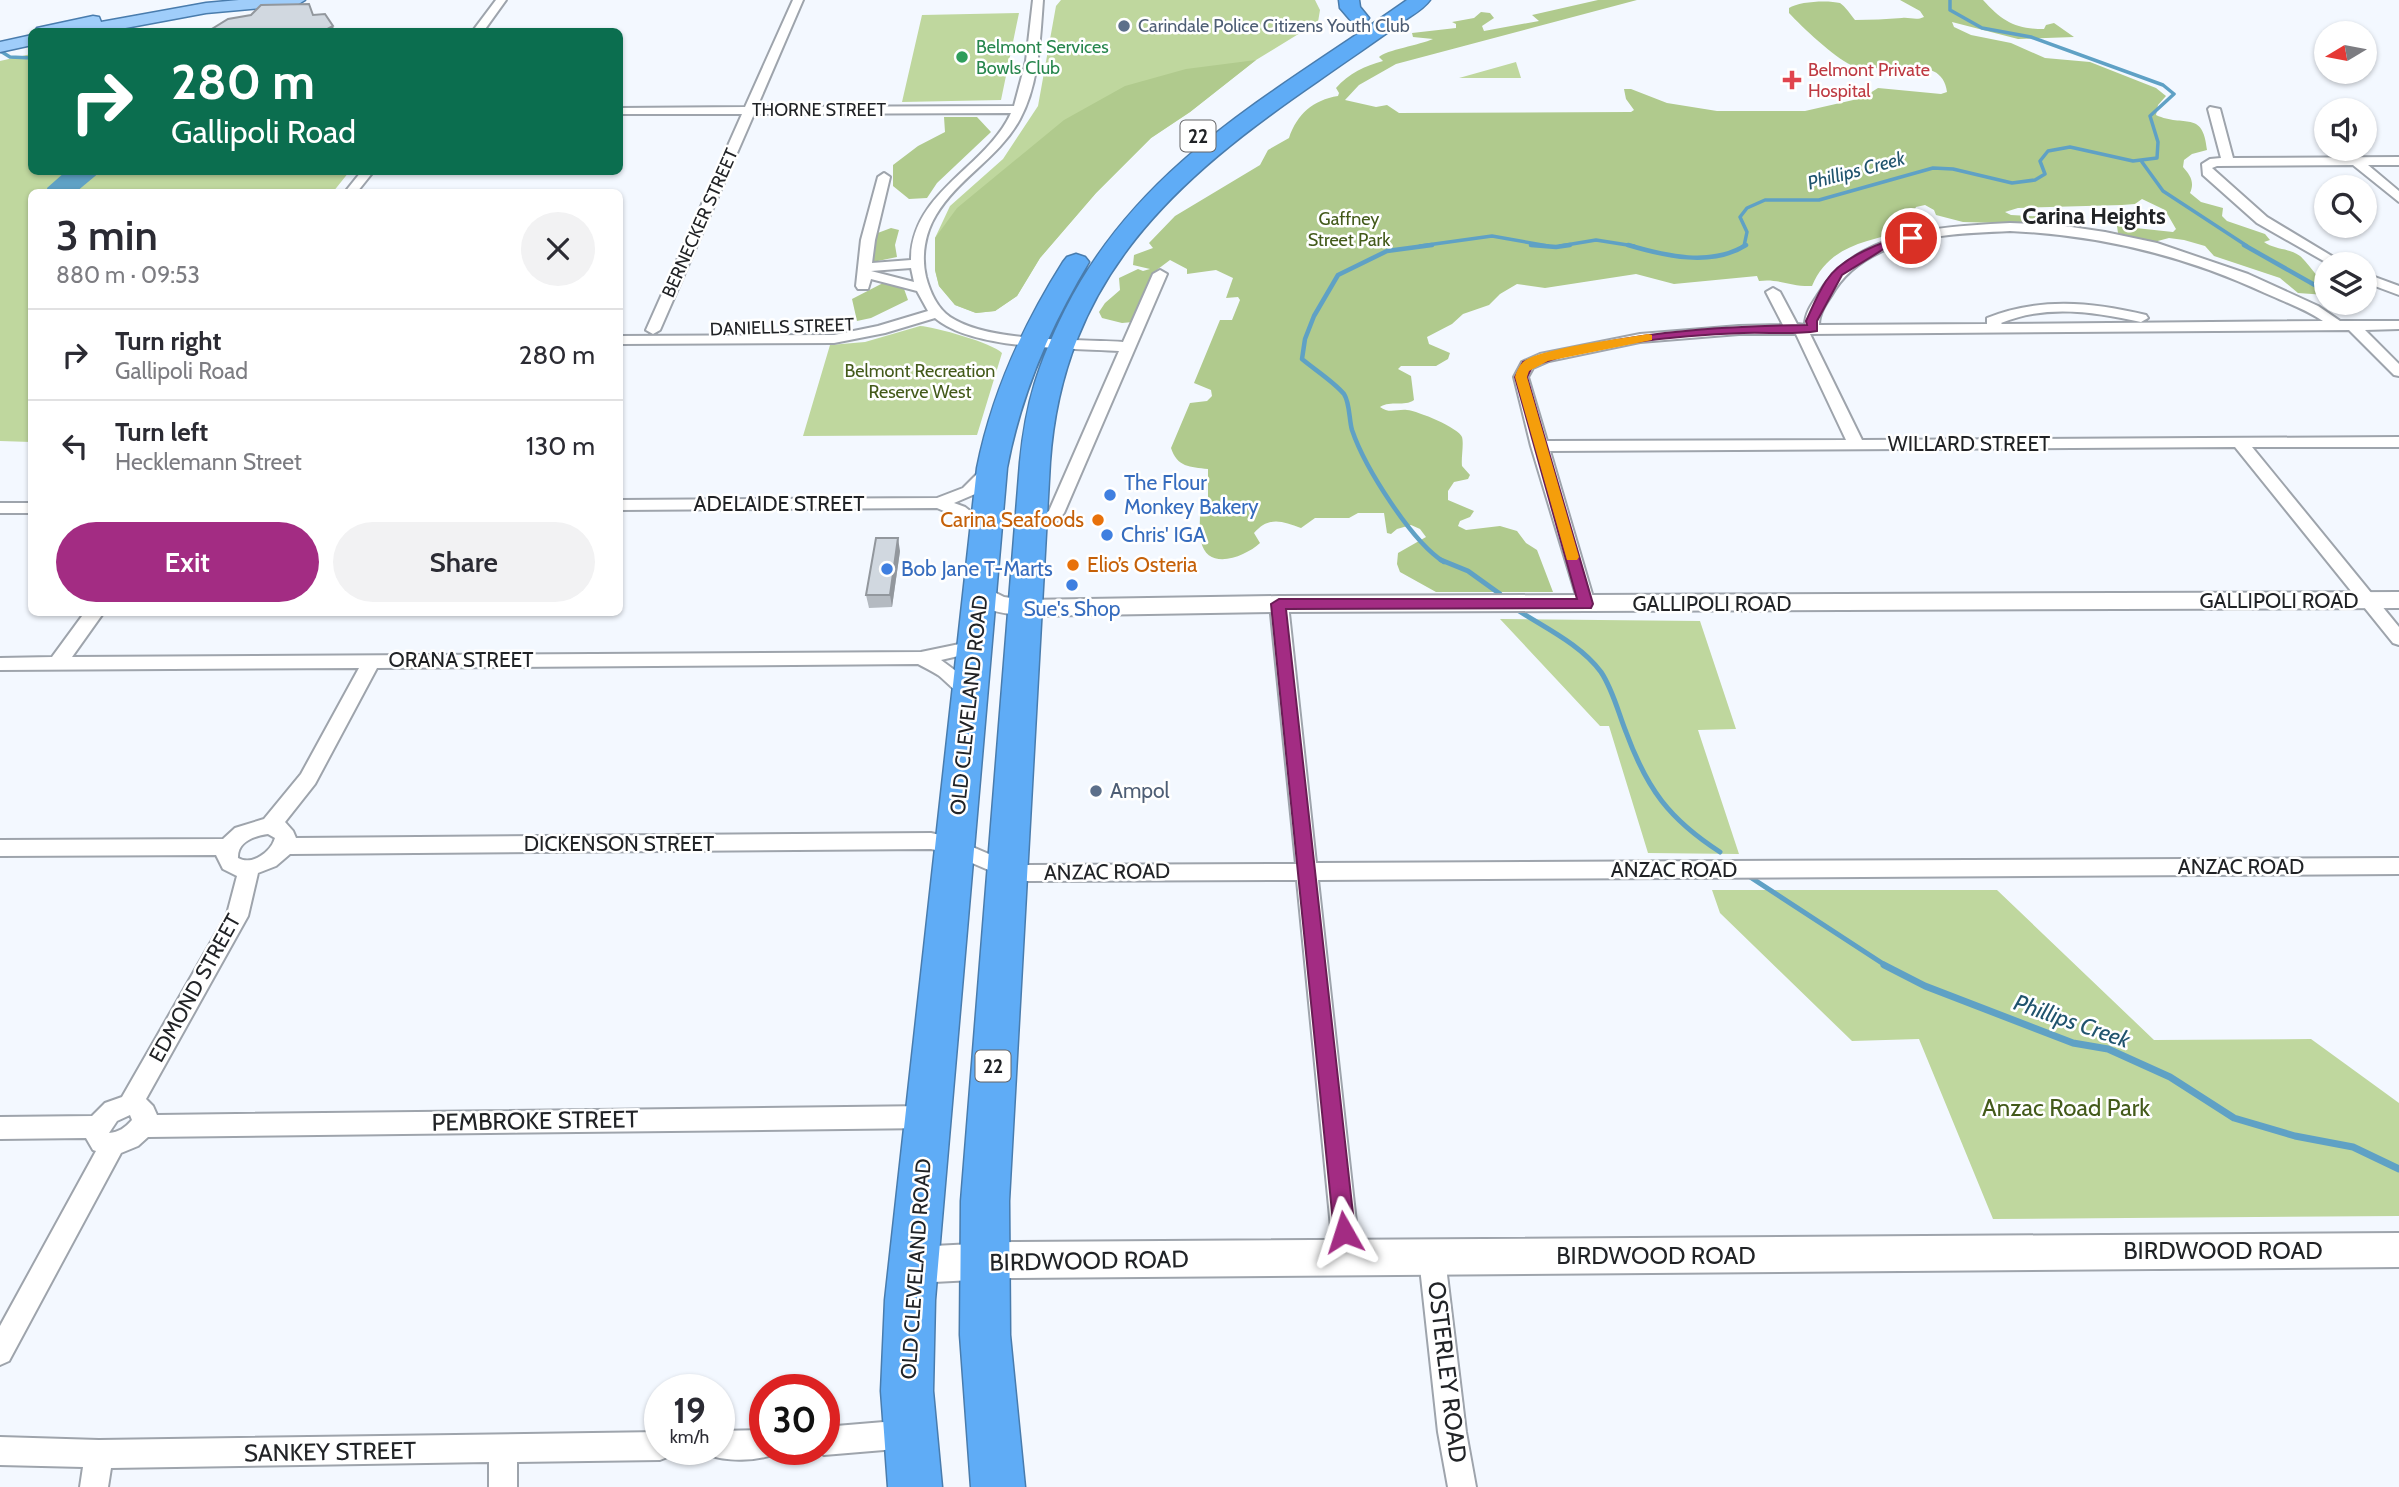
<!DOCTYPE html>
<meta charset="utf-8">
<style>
:root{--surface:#fff;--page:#f2f2f3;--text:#2b2b33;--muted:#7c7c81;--line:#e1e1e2;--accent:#a32c83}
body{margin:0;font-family:Cabin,sans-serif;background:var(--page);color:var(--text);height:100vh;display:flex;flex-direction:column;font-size:26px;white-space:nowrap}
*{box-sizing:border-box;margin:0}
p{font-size:23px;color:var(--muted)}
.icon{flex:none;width:38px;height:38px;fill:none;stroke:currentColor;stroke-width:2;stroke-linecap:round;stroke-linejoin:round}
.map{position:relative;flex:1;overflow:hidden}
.panel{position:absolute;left:28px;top:189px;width:595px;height:427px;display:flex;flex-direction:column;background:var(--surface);border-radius:10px;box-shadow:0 2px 5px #0004}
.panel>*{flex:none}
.guide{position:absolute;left:28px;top:28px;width:595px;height:147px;border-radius:10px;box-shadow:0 2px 5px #0004;background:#0b6e4f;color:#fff;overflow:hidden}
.needle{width:46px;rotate:260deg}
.fabs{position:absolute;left:2314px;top:21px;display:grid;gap:14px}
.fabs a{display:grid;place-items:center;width:63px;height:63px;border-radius:50%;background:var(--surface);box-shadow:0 2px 5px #0004;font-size:35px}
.speed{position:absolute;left:644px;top:1374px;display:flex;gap:14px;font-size:35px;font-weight:700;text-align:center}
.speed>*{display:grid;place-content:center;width:91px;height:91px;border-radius:50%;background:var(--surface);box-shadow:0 2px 5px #0004;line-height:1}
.speed small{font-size:18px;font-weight:400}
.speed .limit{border:10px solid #d22;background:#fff;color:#111}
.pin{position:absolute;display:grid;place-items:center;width:60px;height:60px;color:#fff;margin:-30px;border:4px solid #fff;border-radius:50%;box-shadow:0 2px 7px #0007}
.me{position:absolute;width:77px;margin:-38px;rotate:354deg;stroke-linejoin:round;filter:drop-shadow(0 0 5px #0008)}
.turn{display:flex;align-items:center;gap:24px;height:147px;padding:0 28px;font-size:32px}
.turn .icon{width:91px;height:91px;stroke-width:2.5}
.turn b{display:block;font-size:49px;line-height:60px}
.round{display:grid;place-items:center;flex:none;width:74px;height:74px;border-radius:37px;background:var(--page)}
.overview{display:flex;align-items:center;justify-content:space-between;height:119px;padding:0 28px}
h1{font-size:42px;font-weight:600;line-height:52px}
.button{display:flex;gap:14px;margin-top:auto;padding:14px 28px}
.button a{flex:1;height:80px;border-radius:42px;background:var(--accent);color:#fff;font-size:28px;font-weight:600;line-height:80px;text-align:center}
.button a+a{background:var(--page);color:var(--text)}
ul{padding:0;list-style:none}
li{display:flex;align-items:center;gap:21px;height:91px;padding:0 28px;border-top:2px solid var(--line)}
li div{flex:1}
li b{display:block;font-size:26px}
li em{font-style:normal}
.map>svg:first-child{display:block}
</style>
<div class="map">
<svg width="2399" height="1487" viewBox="0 0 2399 1487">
<rect width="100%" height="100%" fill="#f3f8ff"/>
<path fill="#bfd79e" d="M1061,0H1315L1320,10L1318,22L1256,60L1190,112L1151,138L1096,193L1040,258L1017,296L995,311L976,313L955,305L939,286L935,270V238L950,206L1003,159L1038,106L1056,6Z
M1019,13L1001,100L902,102L922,15Z
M31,54L32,172H349L333,192H32L31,442L0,441V61Z
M1516,62L1521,78H1459Z
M920,326C935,327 993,343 1002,353L977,435L803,436L830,345L865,342Z
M1500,619L1700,621L1736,729L1698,730L1739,854L1648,853L1609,726H1600Z
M1712,890H1997L2154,1040L2311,1039L2399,1103V1216L1993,1219L1919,1039L1852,1041L1720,913Z"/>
<path fill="#b0ca8d" d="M1598,0H1637L1396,64L1359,85L1345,100L1376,107L1387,105L1399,113L1631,112L1634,110L1626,99L1624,89H1631L1667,103L1717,111H1805L1862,98L1878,88L1941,94L1947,92C1942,49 1877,77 1851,65C1834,57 1802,27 1789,13V8C1799,1 1829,0 1840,3C1845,6 1851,15 1855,20C1871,20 1886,19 1902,18C1910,17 1916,21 1924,17L1920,11L1900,0H1983C2002,21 2015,29 2044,29L2046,25L2054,23L2074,37L2018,39L1952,22L1954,27L1971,35L2011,43L2045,58L2090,62L2156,88L2166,96L2158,105L2156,115C2184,128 2203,109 2207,150L2192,154L2184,160L2183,167C2190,175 2195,182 2190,193L2201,202L2223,208L2222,216L2227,221L2265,234L2270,240L2264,242C2275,250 2290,248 2300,256C2306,261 2319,279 2326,286V295L2298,293L2280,278L2214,256L2205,246L2184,240L2169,238L2154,242L2118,233L2117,226L2173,232L2176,229L2165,210L2142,199L2135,204L2122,205L2018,208L2005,212L2011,215L2069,218L2073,223L2066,225L1963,222L1936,215L1934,210L1925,205L1916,207L1914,211L1915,218L1901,224L1902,232C1865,241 1828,247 1812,286C1792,287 1778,278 1759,281L1757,276L1674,284L1636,274L1545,288L1517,284L1500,294L1489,305L1463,314L1452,324L1427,337L1429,344L1450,353L1448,359L1436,366H1401L1398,369L1411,376L1414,400C1404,407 1391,400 1380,407C1389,414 1397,409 1407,410C1418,411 1459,428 1462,437C1464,444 1461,458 1462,466L1470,475L1468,479L1454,482L1448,491V500L1474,511L1470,517L1460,521L1458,526L1466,530L1500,526L1517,531L1526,543L1537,550L1553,592H1436L1400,572L1397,564L1398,553L1426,537L1420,529L1411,525L1397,529L1391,534L1387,533L1384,513H1358L1349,518H1315L1301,528C1282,521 1269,516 1254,533L1260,543C1245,557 1207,572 1201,541C1199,532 1200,522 1200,513L1208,512V469C1190,467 1177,467 1171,448L1190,403L1207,401L1212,396L1211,390L1194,383L1220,320H1232L1240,300L1238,297L1226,298L1233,278L1216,270L1187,274V269L1170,260L1154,272L1133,322L1122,323L1102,318L1099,312L1105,303L1120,290L1119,278L1138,269L1143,271L1150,269L1133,265L1134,255L1153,248L1149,243L1175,216L1260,165L1268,150L1289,138C1297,114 1313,100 1338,96L1339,93L1336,88C1349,73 1365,66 1383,61L1379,57C1386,50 1420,45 1433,39L1413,37L1412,33L1456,28V24L1452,22L1474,18L1481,12L1490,13L1494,18L1482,26L1484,31L1539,21L1532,15Z
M1256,60L1190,112L1151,138L1096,193L1040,258L1017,296L995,311L976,313L955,305L939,286L935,270V238L957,208L1064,120L1125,86L1186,69Z
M944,117H977L991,132L937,183L927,198L909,199L893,186V165L918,146L945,132Z
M891,228L899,230L895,245L897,257L873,262L875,234Z
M883,283L903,286L908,300L871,318L857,321L852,299Z"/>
<path fill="#5fa1c5" d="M65,172H100L76,192H48L47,188Z"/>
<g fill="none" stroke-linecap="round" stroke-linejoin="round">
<path stroke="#5fa1c5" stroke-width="3.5" d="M2,52L10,57L32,58
M2142,162L2163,191L2247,246
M1420,246L1492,236L1548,246
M1560,246L1596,240L1634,246
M1744,246L1747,232L1740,217L1747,208L1765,200H1819L1933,168L1953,169L2012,183L2035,180L2045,174L2040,161L2048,151L2070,147L2133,161L2157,158L2158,142L2150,116L2174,94L2163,85L2031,37L1982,28L1950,10V0"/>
<path stroke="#5fa1c5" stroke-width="4.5" d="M1432,245L1387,251L1338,275L1314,316L1305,339L1302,359C1315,370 1333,381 1344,394C1350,403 1349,420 1352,430C1365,468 1412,542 1444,562
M1531,245L1556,247L1570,245
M1628,245C1665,256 1712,267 1746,245
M2244,245L2320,288"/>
<path stroke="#5fa1c5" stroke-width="5" d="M1441,560L1468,571L1500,594
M1519,611C1547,629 1581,645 1601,672C1613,690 1618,712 1626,732C1647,789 1669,819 1720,852
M1747,875L1888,967"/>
<path stroke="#5fa1c5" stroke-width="7" d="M1884,965L1925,986L2073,1043L2108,1049L2170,1077L2234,1118L2295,1136L2353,1147L2399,1169"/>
<g stroke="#9ea4ac" stroke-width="4">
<path id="street" d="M496,0H506L483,32H472Z
M793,0H803L757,107L1014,106L1026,61L1033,0H1043C1040,39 1039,84 1020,119C999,158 958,178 936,215C925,233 921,256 926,277C930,292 937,308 950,317C989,343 1077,339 1123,342L1153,274L1160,270L1167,274L1064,513L1055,524L1031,532L1023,527L1049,511L1119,351C1071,348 972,350 935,318L885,333L834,343L620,344V336L834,335L878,326L928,311L917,291L871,279L868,289H858L856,286L861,240L878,177L884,173L890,177L875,240L872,263L911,260C911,192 986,168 1011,113L754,114L660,330L653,334L646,330L742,114H620V108L745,107ZM911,268L914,282L871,271Z
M2210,107L2220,109L2233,158L2399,157V165H2368L2399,191V202L2353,165L2217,166L2212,168L2267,217L2345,264H2329L2257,223L2203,175L2202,164L2210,159L2221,158L2208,109Z
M361,172H373L357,192H345Z
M2010,223L2058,225L2105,232L2157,243L2248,274L2318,306L2340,321H2399V329L2365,330L2399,364V376L2394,375L2349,330L1810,334L1862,440L2399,437V447H2252L2399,627V645L2393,643L2235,447L1550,451L1595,604L1586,610L1580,608L1531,446L1514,377L1522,362L1540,354L1640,334L1739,326L1783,325L1766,292L1773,288L1780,292L1797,324L1805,325C1805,314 1811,305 1817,296C1856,229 1941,227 2010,223ZM2010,231C2100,235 2183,255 2265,293C2285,302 2305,309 2323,321L2002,324L2001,323C2047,304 2094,312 2141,322L2148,318L2146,315C2091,302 2040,297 1987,318V324L1819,325C1819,314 1825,305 1831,296C1865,235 1948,234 2010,231ZM1739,334H1796L1846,440L1547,441L1528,377L1533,368L1549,361L1640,342Z
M2364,273L2399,286V295L2364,282Z
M992,463L1000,468L998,471L975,494L954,503L965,507L992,528L994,532L986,537L953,515L937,508L620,510V500L937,498L963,488L986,465Z
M0,503H32V513H0Z
M1279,598L1288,604L1316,863L2399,858V874L1318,880L1360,1258L1356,1267L1347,1270L1338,1267L1334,1258L1297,880L1027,881C992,877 965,855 931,849L290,854L276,866L258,873L248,916L146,1099L153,1106L157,1115L929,1106L937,1110L941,1117L937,1124L929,1128L148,1137L138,1146L121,1153L9,1361L0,1365V1326L96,1151L93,1150L86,1138L0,1139V1117L92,1116L105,1103L122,1097L227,914L237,876L223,869L216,855L0,856V840L223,839L235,828L264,819L301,774L359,668L0,670V658L52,657L85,612H104L72,657L921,652L974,641L983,647L980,651L941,660L976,686L978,691L976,696C960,700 950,684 938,675C932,671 925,668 918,664L377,668L315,784L285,822L293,831L296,838L931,833C965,839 993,861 1027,865L1296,864L1270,604ZM268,834L275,838C271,852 252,866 238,858C237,842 254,836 268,834ZM130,1115L132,1120C125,1128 119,1132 109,1133L117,1121Z
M1432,1246L1441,1249L1445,1258L1466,1432L1476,1487H1448L1438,1432L1419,1258L1423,1249Z
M908,1420L918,1424L922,1434L918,1444L908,1448L824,1455L814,1449H824V1427Z
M765,1430V1449H777L775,1454C757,1461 727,1462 709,1455L707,1449H719V1431Z
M660,1432V1449H673L670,1456L660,1460L517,1462V1487H489V1462L111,1468L108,1487H80L83,1467L0,1465V1437L99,1440Z"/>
</g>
<g stroke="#9ea4ac" stroke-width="4">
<path id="secondary" d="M980,585L1004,597L1025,600L1279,596L2399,592V608L1279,612L1025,616C1004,613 980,612 967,593L971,587Z
M2399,1233V1267L1012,1278L914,1283L901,1278L895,1265L901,1252L914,1247L1012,1242Z"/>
</g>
<g stroke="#497cad" stroke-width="3">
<path id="primary" d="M239,0H305L297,5L206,13L104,32H35L37,28L93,16L99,17L101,22L206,3Z
M32,35V45L0,52V42Z"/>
</g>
<g stroke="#497cad" stroke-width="3">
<path id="highway" d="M1339,0H1359L1360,7L1369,18L1366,22H1352L1340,8Z
M1407,0H1430C1423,10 1410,16 1401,23C1373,43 1345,62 1318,81C1175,179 1063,278 1050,462L1009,1201L1010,1335L1025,1487H971L960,1335L961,1201L1020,462C1026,401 1038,365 1065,310C1140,161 1277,92 1407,0Z
M1076,254L1085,257L1089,262C1050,327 1021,393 1007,468L935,1300L933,1391L942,1487H888L881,1391L885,1300L977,468C992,393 1022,327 1063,262L1067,257Z"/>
</g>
<use href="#street" fill="#fff" fill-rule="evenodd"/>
<use href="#secondary" fill="#fff" fill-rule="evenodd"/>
<use href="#primary" fill="#9fcdfa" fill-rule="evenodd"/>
<use href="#highway" fill="#5facf6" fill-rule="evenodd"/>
</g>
<path fill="#b4bac1" d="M900,551L892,607L869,608L866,595Z"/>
<path fill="#92979d" d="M333,26L335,32H322Z
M898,538L900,551L892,607L890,595Z"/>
<path fill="#d1d8e0" stroke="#92979d" stroke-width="2" d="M309,4L313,15L325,14L333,26L322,32H207L228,19L251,15L261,5Z
M876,538H898L890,595H866Z"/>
<path fill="#a32c83" stroke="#6a1d55" stroke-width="2" d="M1911,234L1915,235V240L1887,247L1842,275L1817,321V331C1794,335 1767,332 1743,333C1683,335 1586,344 1532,367L1527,377L1593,604L1591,608L1286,609L1355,1232L1352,1239L1344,1242L1337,1239L1334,1232L1271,604L1279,599H1577L1515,377L1523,362C1545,353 1568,349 1591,345C1662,330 1734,326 1807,325L1806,321C1812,308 1818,293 1826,281C1842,256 1884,241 1911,234Z"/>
<path fill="#f59e0b" d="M1648,334L1652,335V340L1548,361L1529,371L1527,377L1579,557L1577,560H1567L1515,377C1516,372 1519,366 1523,362C1540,348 1622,339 1648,334Z"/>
<g fill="#5c6f8a" stroke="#fff" stroke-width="2.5">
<circle cx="1124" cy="26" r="7"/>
<circle cx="1096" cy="791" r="7"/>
</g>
<circle fill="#2e9e5b" stroke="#fff" stroke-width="2.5" cx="962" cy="57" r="7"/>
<path fill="#e0444e" stroke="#fff" stroke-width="2.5" d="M1788.5 69.5h7v7h7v7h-7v7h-7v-7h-7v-7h7z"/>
<g fill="#3f7fe0" stroke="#fff" stroke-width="2.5">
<circle cx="1110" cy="495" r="7"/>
<circle cx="1107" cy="535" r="7"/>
<circle cx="887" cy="569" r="7"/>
<circle cx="1072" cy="585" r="7"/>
</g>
<g fill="#e8710a" stroke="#fff" stroke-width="2.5">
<circle cx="1098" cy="520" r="7"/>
<circle cx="1073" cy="565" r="7"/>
</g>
<g text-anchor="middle" stroke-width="5" stroke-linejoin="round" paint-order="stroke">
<g font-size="18" fill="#4e5e75" stroke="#fff" text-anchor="start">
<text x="1138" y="32">Carindale Police Citizens Youth Club</text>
</g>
<g font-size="18" fill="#27864d" stroke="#fff" text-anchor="start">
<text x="976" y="53">Belmont Services<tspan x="976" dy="21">Bowls Club</tspan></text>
</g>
<g font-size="18" fill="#be3a42" stroke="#fff" text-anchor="start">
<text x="1808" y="76">Belmont Private<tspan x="1808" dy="21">Hospital</tspan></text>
</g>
<g font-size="18" fill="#212326" stroke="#fff">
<text x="819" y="116">THORNE STREET</text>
<text transform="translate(700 223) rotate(-66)" y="6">BERNECKER STREET</text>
<text transform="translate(782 327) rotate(-2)" y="6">DANIELLS STREET</text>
</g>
<g font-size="18" fill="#435a1a" stroke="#fff">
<text x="1349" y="225">Gaffney<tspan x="1349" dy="21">Street Park</tspan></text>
<text x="920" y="377">Belmont Recreation<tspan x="920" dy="21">Reserve West</tspan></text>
</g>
<g fill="#fff" stroke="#646567" stroke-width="2">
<rect x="1180.5" y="120.5" width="35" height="31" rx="5"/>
<rect x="975.5" y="1050.5" width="35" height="31" rx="5"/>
</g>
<g font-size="19" font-weight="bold" fill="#212326">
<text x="1198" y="143">22</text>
<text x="993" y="1073">22</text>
</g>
<g font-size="19" font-style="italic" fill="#20546e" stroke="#fff">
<text transform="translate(1856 170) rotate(-15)" y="7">Phillips Creek</text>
</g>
<g font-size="21" fill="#212326" stroke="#fff">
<text x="1969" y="451">WILLARD STREET</text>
<text x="779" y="511">ADELAIDE STREET</text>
<text x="2279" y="608">GALLIPOLI ROAD</text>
<text x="1712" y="611">GALLIPOLI ROAD</text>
<text x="461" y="667">ORANA STREET</text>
<text transform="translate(969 705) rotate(-84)" y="7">OLD CLEVELAND ROAD</text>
<text x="619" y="851">DICKENSON STREET</text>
<text x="2241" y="874">ANZAC ROAD</text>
<text x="1674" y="877">ANZAC ROAD</text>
<text transform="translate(1107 872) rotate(-1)" y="7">ANZAC ROAD</text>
<text transform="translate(195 988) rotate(-61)" y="7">EDMOND STREET</text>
<text transform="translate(916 1269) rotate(-86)" y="7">OLD CLEVELAND ROAD</text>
</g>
<g font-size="21" fill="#366cbe" stroke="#fff" text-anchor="start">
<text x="1124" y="490">The Flour<tspan x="1124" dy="24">Monkey Bakery</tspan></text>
<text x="1121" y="542">Chris' IGA</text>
<text x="901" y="576">Bob Jane T-Marts</text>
<text x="1072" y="616" text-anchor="middle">Sue's Shop</text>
</g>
<g font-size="21" fill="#c56008" stroke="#fff" text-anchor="end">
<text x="1084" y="527">Carina Seafoods</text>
<text x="1087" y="572" text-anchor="start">Elio’s Osteria</text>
</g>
<g font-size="21" fill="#4e5e75" stroke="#fff" text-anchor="start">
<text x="1110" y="798">Ampol</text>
</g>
<g font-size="23" font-weight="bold" fill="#212326" stroke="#fff">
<text x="2094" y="224">Carina Heights</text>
</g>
<g font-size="23" font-style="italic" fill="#20546e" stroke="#fff">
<text transform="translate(2072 1021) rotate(19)" y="8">Phillips Creek</text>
</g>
<g font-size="24" fill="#435a1a" stroke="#fff">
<text x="2066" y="1116">Anzac Road Park</text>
</g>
<g font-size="24" fill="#212326" stroke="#fff">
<text transform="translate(535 1121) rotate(-1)" y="8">PEMBROKE STREET</text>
<text x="2223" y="1259">BIRDWOOD ROAD</text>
<text x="1656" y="1264">BIRDWOOD ROAD</text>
<text transform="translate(1089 1261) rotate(-1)" y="8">BIRDWOOD ROAD</text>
<text transform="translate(1447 1372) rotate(83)" y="8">OSTERLEY ROAD</text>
<text transform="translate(330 1452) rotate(-1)" y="8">SANKEY STREET</text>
</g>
</g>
</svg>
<div class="fabs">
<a><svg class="needle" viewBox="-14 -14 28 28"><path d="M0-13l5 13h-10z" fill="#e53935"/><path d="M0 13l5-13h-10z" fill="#7c7c81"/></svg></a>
<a><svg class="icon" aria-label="sound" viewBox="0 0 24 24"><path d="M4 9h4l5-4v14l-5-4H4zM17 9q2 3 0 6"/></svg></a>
<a><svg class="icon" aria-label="search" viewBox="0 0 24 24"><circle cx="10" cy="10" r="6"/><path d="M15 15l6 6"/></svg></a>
<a><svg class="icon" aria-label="layers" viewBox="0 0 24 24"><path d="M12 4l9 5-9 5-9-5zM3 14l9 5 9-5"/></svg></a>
</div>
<div class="speed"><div>19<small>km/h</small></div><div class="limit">30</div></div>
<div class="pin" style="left:1911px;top:238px;background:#d93025"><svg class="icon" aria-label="arrive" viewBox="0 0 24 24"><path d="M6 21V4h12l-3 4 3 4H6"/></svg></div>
<svg class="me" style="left:1344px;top:1232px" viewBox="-20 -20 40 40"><path d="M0-17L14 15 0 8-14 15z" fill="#a32c83" stroke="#fff" stroke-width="4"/></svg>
<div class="guide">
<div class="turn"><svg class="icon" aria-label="right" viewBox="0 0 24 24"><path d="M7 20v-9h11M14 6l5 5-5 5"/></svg><div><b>280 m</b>Gallipoli Road</div></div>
</div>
<section class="panel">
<div class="overview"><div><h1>3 min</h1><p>880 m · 09:53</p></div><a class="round"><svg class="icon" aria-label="close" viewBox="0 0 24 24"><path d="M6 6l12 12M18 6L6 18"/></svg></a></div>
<ul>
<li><svg class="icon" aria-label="right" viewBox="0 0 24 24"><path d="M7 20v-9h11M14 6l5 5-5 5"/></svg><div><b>Turn right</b><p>Gallipoli Road</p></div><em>280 m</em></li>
<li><svg class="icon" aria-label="left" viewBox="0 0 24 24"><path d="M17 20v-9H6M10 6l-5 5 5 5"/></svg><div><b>Turn left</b><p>Hecklemann Street</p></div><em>130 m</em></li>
</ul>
<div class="button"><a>Exit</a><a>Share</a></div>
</section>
</div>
